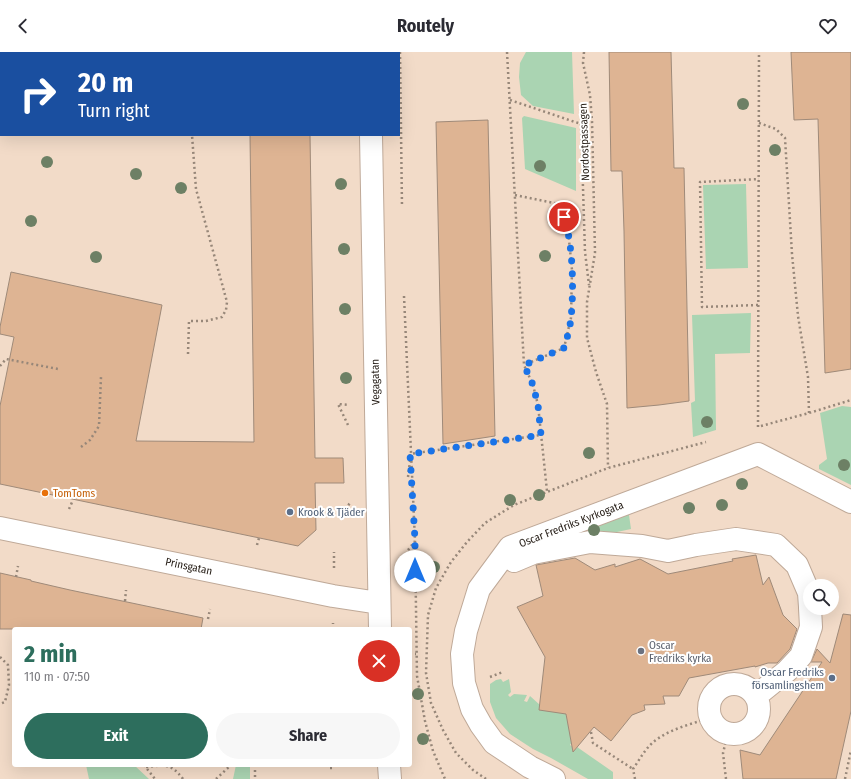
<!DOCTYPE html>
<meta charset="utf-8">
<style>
:root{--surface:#fff;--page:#f7f7f7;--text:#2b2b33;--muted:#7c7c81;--accent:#2d6e5d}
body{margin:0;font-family:"Fira Sans Condensed",sans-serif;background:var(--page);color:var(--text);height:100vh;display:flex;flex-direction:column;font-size:15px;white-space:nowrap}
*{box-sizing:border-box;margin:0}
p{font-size:13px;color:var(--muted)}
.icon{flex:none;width:22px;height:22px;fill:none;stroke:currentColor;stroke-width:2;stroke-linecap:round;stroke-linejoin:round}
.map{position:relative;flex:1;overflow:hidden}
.drawer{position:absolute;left:12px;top:575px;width:400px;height:140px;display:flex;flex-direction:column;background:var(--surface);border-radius:4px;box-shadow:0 4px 16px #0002}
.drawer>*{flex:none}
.top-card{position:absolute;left:0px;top:0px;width:400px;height:84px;box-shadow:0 4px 16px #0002;background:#1a4fa0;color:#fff;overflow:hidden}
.tools{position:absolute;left:803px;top:527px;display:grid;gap:8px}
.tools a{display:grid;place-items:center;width:36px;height:36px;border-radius:50%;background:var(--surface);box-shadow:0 4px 16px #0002;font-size:20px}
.pin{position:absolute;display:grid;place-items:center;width:34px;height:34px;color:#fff;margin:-17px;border:2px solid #fff;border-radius:50%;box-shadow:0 1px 4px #0007}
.me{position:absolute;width:44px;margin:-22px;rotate:0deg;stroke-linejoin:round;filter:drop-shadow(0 0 3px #0008)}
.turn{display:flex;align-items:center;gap:14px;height:84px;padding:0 12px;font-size:18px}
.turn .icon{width:52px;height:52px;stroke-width:2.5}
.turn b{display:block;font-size:28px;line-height:34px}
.round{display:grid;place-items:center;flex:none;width:42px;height:42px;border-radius:21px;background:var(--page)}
.summary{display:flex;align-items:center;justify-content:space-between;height:68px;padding:0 12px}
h1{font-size:24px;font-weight:700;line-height:30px;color:var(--accent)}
.button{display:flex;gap:8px;margin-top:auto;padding:8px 12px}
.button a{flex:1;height:46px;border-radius:24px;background:var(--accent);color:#fff;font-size:16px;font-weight:700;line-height:46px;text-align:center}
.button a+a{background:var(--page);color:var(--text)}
header{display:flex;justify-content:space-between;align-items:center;height:52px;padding:0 12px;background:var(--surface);font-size:18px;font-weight:700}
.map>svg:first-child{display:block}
</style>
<header><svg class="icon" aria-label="back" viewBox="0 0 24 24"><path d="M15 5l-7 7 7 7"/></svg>Routely<svg class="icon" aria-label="heart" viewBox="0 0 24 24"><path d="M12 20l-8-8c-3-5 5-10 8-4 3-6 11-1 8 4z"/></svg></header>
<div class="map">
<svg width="851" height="727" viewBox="0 0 851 727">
<rect width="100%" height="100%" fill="#f2dbc8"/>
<path fill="#aad4b2" d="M526,0H572L574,62L533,54L521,43L519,25L520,11Z
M524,64L576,76V139L525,117L522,66Z
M746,132L748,216L706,217L703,133Z
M751,261L750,301L715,302L716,378L693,385L691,351L695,349L692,263Z
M842,354L851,355V433L819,417V413L827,407L820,361Z
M628,456L631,477L603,483H553Z
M501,627L503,630L509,627L511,640L508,643L510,645L514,642L527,643L524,649L527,650L530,644L540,653L566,661L567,666L573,664L577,682L570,693L576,697L577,695L613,720V727H588L551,706L533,697L510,682L496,666L490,650V632L496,628Z
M86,713H134L149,727H89Z
M236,713H250V727H233Z"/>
<path fill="#deb493" stroke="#9f8a79" d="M609,0H671L674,116H684L689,349L659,353L627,356L624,179L622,119H611Z
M791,0H851V317L825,321L818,67L794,68Z
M488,68L495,384L443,392L436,70Z
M250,83H310L315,406H343L344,431H315L316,478L298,494L0,432V354L14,285L0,282V275L11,220L162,253L136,389L254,390Z
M756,503L763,533L769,525L783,563L797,577L790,597L777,611H768L755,615V614L689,626L679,644H663L665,652L644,653L645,658L632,663L611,689L594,675L573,700L566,662L539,658L545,605L517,555L543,544L536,513L575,506L595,518L615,512V515L640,507L668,522L733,509L732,507Z
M0,521L31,528V529L70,538L203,566L201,577H0Z
M843,562L851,563V659L836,727H743L740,698L760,703L822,610H811L817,597L830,611Z"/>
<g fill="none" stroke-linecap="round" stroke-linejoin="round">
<g stroke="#bfa998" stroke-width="24">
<path id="minor" d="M369,0V1
M371,83L380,577
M0,476L333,544L379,551
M514,509L533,501L590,490L642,494L668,499L696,493L736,487L776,493L797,513L809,541L810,555
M709 657a25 25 0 1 1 50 0a25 25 0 1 1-50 0Z
M756,644L787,619L801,604L811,575L810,556
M389,713L390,727
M554,727L530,715L494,691L481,673L472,657L464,631L462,602L466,579L479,537L510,495L758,402L851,450"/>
</g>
<path stroke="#978779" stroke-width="2.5" stroke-dasharray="2 3" stroke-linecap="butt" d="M189,0V1
M400,0L402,155
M507,0L524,313L533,333L538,353L547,439
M584,0L583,11L590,43L592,69L595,201L587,250V286L596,320L607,352L608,416
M510,48L581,72L585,200L589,233
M759,71L776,77L785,86L792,202L798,264L808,325L809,361
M515,143L559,152L568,178L572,218L571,266L564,296L524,313
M404,244L415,489L417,624L425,669L433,699L445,727
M758,253L702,255L700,130L759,127
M188,302L189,269H206L222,265L226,258L227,250L196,137L192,83
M0,314L6,307L58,317
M348,373L338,352L349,353
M761,374L809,361L851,348
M758,375L759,0
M81,395L90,388L99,374L101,325
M410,404V402L541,383
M408,425L410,409
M69,457L73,448
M339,465L350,451
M257,493L259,486
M408,498L415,489
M334,516V500
M16,525L18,514
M125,549L126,538
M208,567L210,557
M333,577V571
M410,602H416
M0,605L8,613L9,633L5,650L0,652
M490,625L503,620
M591,680L593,691L633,717
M144,713L155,727
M255,713V727
M146,715C165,713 171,711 183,727
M330,716H335
M216,727L231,713
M486,727L473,718L456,701L443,678L431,651L426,621L428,563L436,536L451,510L467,490L485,471L514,453L608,416L706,390
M635,727L633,717C640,707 646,695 656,688C672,676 693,672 711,665
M726,727L723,701L728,681
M845,727L851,698"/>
<use href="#minor" stroke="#fff" stroke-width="22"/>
</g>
<g fill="#6d8065">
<circle cx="743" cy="52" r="6"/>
<circle cx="775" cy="98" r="6"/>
<circle cx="47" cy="110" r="6"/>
<circle cx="540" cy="114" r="6"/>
<circle cx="136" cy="122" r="6"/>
<circle cx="341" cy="132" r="6"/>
<circle cx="181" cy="136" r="6"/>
<circle cx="31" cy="169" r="6"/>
<circle cx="344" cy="197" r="6"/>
<circle cx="545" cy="204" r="6"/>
<circle cx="96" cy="205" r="6"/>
<circle cx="345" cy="257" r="6"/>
<circle cx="346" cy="326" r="6"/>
<circle cx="707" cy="370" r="6"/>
<circle cx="589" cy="401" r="6"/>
<circle cx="844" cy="413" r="6"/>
<circle cx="742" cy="432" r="6"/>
<circle cx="539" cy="443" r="6"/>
<circle cx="510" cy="448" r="6"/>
<circle cx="722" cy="453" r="6"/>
<circle cx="689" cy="456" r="6"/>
<circle cx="594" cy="478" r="6"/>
<circle cx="434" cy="515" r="6"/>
<circle cx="418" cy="642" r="6"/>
<circle cx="423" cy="687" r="6"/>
</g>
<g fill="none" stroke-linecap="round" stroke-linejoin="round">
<path stroke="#1a73e8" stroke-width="7" stroke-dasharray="0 12.6" d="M415,519V488L410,402L541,383L538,353L533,333L524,313L564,296C567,286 570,276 571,266C574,237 573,192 564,165"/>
</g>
<circle fill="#e8710a" stroke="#fff" stroke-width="1.5" cx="45" cy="441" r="4"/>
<g fill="#5c6f8a" stroke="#fff" stroke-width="1.5">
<circle cx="290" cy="460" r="4"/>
<circle cx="832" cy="626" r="4"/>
</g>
<circle fill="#6b7280" stroke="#fff" stroke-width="1.5" cx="641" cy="599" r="4"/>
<g text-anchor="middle" stroke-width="4" stroke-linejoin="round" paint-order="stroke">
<g font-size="11" fill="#241c15" stroke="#fff">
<text transform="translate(584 90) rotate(-92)" y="4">Nordostpassagen</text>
<text transform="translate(375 330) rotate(-91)" y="4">Vegagatan</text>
<text transform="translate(571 472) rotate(-21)" y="4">Oscar Fredriks Kyrkogata</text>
<text transform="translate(189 514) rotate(12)" y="4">Prinsgatan</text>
</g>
<g font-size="11" fill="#c56008" stroke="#fff" text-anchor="start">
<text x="53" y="445">TomToms</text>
</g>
<g font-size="11" fill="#4e5e75" stroke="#fff" text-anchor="start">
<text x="298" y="464">Krook &amp; Tjäder</text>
<text x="824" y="624" text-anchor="end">Oscar Fredriks<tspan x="824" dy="13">församlingshem</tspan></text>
</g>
<g font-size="11" fill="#5b616d" stroke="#fff" text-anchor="start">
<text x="649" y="597">Oscar<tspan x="649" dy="13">Fredriks kyrka</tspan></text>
</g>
</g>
</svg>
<div class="tools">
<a><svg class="icon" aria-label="search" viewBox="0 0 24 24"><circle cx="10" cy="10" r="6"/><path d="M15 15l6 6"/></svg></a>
</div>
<div class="pin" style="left:564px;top:165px;background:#d93025"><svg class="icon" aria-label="arrive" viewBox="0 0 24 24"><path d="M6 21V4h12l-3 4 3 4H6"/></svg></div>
<svg class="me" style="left:415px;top:519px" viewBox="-20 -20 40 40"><circle r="19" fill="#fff"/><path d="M0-13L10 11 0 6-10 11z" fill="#1a73e8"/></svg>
<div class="top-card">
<div class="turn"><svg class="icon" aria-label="right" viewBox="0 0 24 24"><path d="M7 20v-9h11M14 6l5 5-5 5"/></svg><div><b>20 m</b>Turn right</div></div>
</div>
<section class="drawer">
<div class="summary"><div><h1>2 min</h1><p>110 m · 07:50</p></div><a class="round" style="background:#d93025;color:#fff"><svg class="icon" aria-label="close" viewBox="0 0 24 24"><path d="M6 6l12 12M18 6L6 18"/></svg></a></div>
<div class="button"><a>Exit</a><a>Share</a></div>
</section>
</div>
